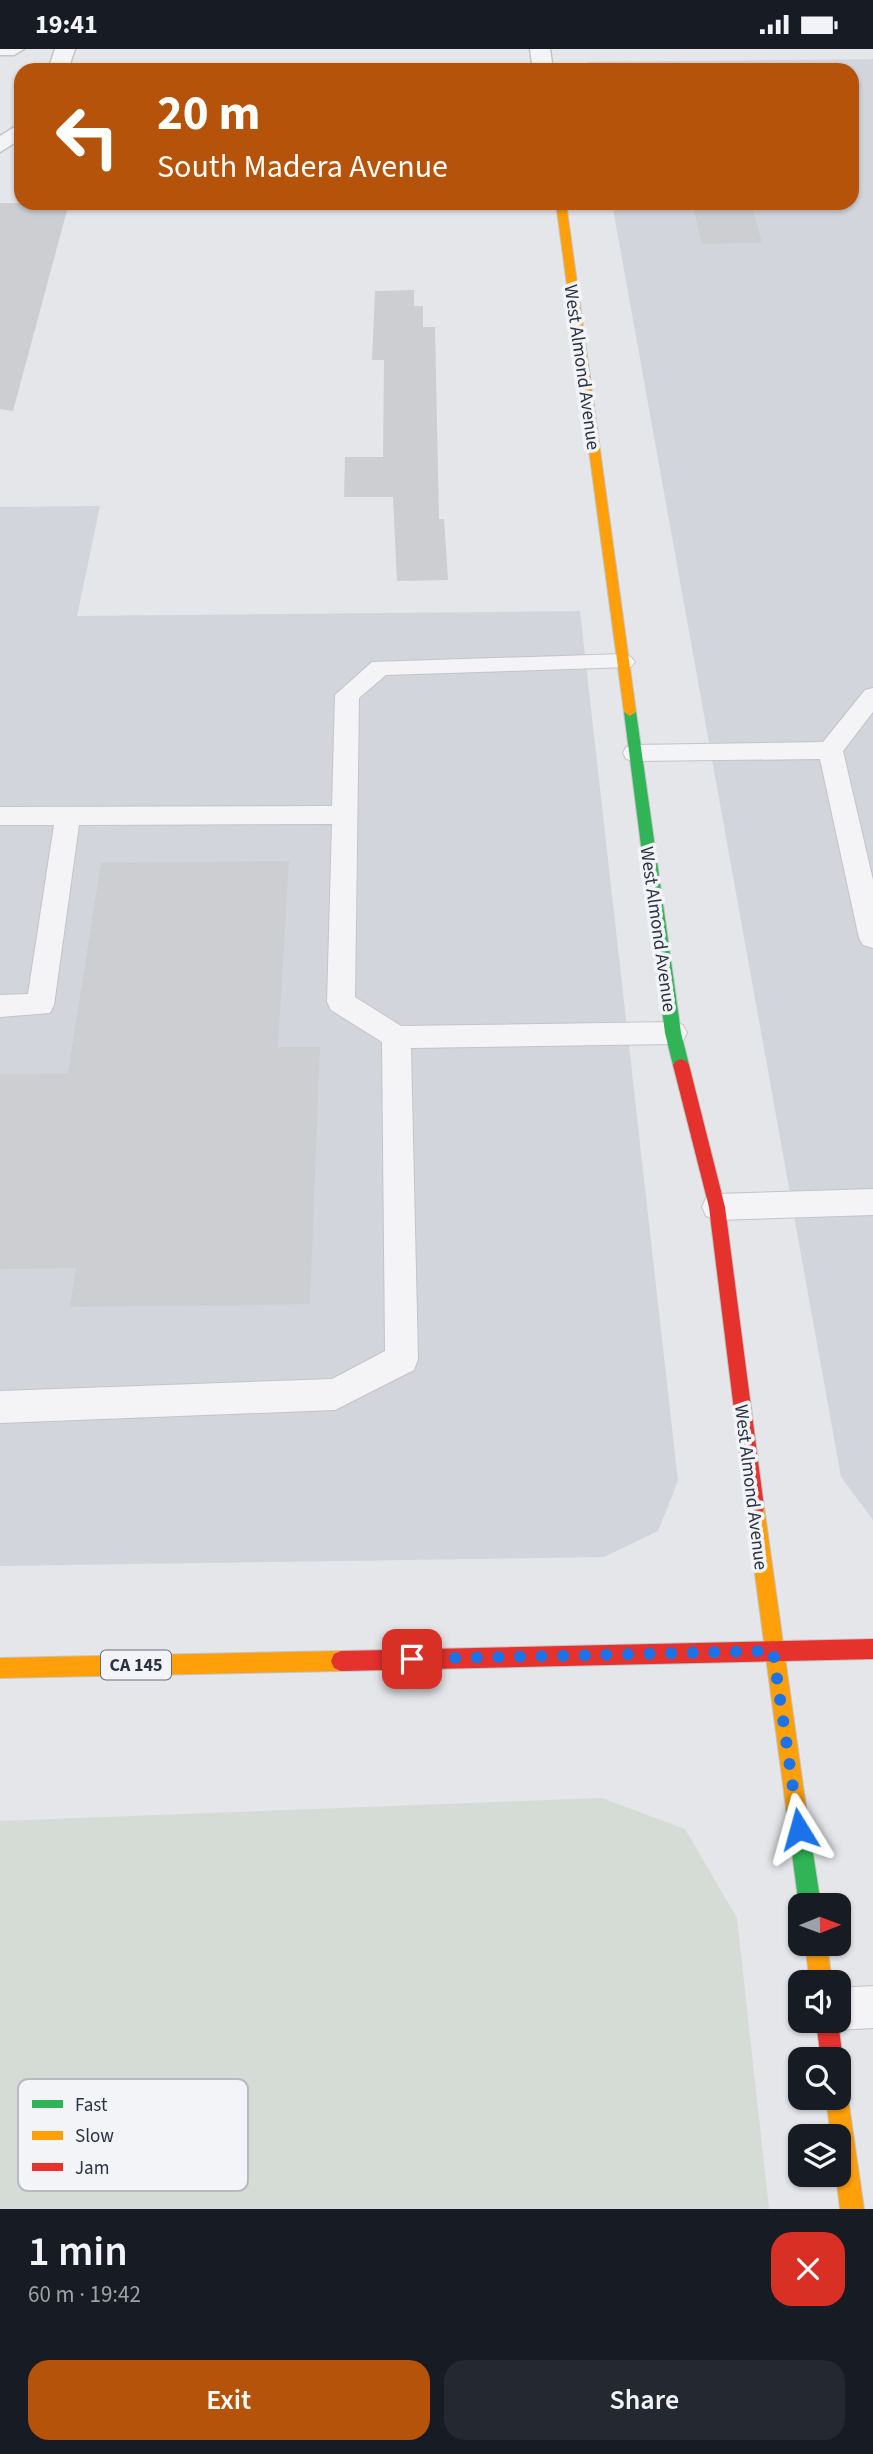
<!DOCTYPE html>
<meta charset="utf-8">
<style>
:root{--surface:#171b24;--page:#242831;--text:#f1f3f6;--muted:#9ea1a6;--accent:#b45309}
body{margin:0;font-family:"Source Sans 3",sans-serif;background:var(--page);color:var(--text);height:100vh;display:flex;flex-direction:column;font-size:26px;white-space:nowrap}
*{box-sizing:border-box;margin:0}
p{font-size:23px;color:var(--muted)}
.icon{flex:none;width:38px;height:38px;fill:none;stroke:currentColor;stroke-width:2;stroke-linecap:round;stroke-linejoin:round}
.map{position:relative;height:2160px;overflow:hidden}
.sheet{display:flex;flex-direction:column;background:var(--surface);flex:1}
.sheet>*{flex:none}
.top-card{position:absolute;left:14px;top:14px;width:845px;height:147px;border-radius:21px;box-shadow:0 2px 5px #0004;background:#b45309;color:#fff;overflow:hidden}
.needle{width:46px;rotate:89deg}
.fabs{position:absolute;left:788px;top:1844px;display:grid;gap:14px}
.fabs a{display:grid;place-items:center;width:63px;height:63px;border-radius:14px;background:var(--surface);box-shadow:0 2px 5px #0004;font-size:35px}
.pin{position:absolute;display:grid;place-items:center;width:60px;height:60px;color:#fff;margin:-30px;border-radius:14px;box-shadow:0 4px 10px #0006}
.me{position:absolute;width:77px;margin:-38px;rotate:352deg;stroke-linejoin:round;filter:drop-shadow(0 0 5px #0008)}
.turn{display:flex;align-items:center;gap:24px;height:147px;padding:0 28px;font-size:32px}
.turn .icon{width:91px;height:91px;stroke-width:2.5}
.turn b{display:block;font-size:49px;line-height:60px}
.round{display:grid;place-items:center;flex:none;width:74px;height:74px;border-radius:21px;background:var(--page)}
.overview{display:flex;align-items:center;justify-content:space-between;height:119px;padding:0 28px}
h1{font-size:42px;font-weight:600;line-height:52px}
.cta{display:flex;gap:14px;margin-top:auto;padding:14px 28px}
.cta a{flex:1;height:80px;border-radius:21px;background:var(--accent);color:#fff;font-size:28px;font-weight:600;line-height:80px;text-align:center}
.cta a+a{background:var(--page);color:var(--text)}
.status{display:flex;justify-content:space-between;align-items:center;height:49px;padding:0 35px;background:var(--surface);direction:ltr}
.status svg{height:19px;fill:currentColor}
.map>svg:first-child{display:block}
</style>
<div class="status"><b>19:41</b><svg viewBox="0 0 49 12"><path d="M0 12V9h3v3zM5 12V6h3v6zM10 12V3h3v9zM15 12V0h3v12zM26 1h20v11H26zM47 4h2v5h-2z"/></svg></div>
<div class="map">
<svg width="873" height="2160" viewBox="0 0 873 2160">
<rect width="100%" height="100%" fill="#e4e6e9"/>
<path fill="#d3d5dc" d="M873,10V1471L841,1428L612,154H852V21H589L587,13Z
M100,457L77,567L580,562L678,1432L658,1482L604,1508L0,1517V458Z"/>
<path fill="#d4dcd5" d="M602,1749L685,1780L737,1869L769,2160H0V1772Z"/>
<path fill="#cdced1" d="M0,154H69L13,362L0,360Z
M692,154H751L762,194L702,195Z
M414,241V257H423V278H435L439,470H444L448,531L397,532L393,448H344L345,408H383L384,311H372L375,242Z
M289,812L278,998H320L310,1255L70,1258L76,1219L0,1220V1025L68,1024L101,814Z"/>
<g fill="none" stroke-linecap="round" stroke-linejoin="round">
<g stroke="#c3c4c7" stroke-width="2">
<path id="lane" d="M623,605L631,608L635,613L631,618L386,626L359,649L355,948L401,977L673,973L683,976L687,984L683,992L673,995L411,999L418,1310L414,1321L335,1361L0,1374V1342L332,1330L385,1302L382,993L331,961L327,953L332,775L79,776L54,956L50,964L0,968V946L28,945L54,776H0V758L332,757L335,646L372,613Z
M873,639V663L843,702L873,831V899L863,896L859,889L820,710L635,712L626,710L623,704L626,698L635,696L823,693L865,641Z
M873,1140V1166L717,1171L706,1167L702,1158L706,1149L717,1145Z
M873,1937V1979L838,1981L823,1975L822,1972H838V1939Z"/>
</g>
<g stroke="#c3c4c7" stroke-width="3">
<path id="street" d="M0,0H24L14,6H0Z
M55,0H75L68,21H48Z
M530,0H550L553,21H533Z
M21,74V90L0,103V87Z"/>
</g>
<g stroke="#c3c4c7" stroke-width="2">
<path id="fast" d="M630,659L636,663L681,984L689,1016L686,1020H676L673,1016L665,984L624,663Z
M796,1748L803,1751L806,1758L821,1857H799L786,1758L789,1751Z"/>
</g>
<g stroke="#c3c4c7" stroke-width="2">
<path id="slow" d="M556,154H566L636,663L630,667L624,663Z
M755,1449L762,1452L764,1458L806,1758L803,1765L796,1768L789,1765L786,1758L746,1458L748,1452Z
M341,1602L348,1605L351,1612L348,1619L341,1622L0,1629V1609Z
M805,1895H827L832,1934H810Z
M838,2038L845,2041L848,2049L864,2160H840L836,2126H838V2088H831L826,2049H838Z"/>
</g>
<g stroke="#c3c4c7" stroke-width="2">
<path id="jam" d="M681,1010L686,1012L689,1016L725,1158L764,1458L762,1464L755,1467L748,1464L746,1458L709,1158L673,1016L676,1012Z
M873,1590V1610L341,1622L334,1619L331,1612L334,1605L341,1602Z
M816,1972H838L843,2011L840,2019L838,2011H821Z"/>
</g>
<use href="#lane" fill="#f4f4f6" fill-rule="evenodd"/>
<use href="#street" fill="#f4f4f6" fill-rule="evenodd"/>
<use href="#fast" fill="#30b455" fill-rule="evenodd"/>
<use href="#slow" fill="#ff9f0a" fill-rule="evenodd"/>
<use href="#jam" fill="#e5322d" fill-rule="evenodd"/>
</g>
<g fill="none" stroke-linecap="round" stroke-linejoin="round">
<path stroke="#1a73e8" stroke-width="12" stroke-dasharray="0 21.6" d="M412,1610L773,1602L799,1780"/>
</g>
<g text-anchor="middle" stroke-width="7" stroke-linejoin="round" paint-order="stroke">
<rect fill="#f3f4f8" stroke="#686c78" stroke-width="2" x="101" y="1601.5" width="70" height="29" rx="5"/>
<g font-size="18" font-weight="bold" fill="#2d3241">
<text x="136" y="1622">CA 145</text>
</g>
<g font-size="19" fill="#2d3241" stroke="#f3f4f8">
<text transform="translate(583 318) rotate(82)" y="7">West Almond Avenue</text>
<text transform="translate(659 880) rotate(82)" y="7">West Almond Avenue</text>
<text transform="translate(752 1438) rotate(83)" y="7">West Almond Avenue</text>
</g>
</g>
<rect x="18" y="2030" width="230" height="112" rx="10" fill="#f3f4f8" stroke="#b8bac1" stroke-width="2"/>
<rect x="32" y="2051" width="31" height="8" fill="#30b455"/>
<rect x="32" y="2082" width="31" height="9" fill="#ff9f0a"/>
<rect x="32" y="2114" width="31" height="8" fill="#e5322d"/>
<g font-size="19" fill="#2d3241">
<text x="75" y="2062">Fast</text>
<text x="75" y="2093">Slow</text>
<text x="75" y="2125">Jam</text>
</g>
</svg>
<div class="fabs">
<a><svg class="needle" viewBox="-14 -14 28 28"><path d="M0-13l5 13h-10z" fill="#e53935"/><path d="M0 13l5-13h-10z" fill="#9ea1a6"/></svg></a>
<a><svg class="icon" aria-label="sound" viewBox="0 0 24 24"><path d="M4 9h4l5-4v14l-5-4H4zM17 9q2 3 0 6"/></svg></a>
<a><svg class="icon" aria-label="search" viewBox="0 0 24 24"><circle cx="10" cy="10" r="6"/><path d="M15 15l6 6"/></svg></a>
<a><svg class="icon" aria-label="layers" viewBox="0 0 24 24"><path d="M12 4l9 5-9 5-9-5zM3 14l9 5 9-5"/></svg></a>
</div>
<div class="pin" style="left:412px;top:1610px;background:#d93025"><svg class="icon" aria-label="arrive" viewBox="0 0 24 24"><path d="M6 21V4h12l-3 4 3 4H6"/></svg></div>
<svg class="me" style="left:799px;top:1780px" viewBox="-20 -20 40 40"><path d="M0-17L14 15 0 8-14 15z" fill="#1a73e8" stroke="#fff" stroke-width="4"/></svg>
<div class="top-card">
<div class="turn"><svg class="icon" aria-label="left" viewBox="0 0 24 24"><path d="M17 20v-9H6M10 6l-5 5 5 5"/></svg><div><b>20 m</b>South Madera Avenue</div></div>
</div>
</div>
<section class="sheet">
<div class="overview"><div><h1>1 min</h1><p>60 m · 19:42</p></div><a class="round" style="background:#d93025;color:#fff"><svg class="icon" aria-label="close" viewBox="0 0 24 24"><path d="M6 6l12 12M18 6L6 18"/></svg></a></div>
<div class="cta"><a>Exit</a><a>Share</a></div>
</section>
